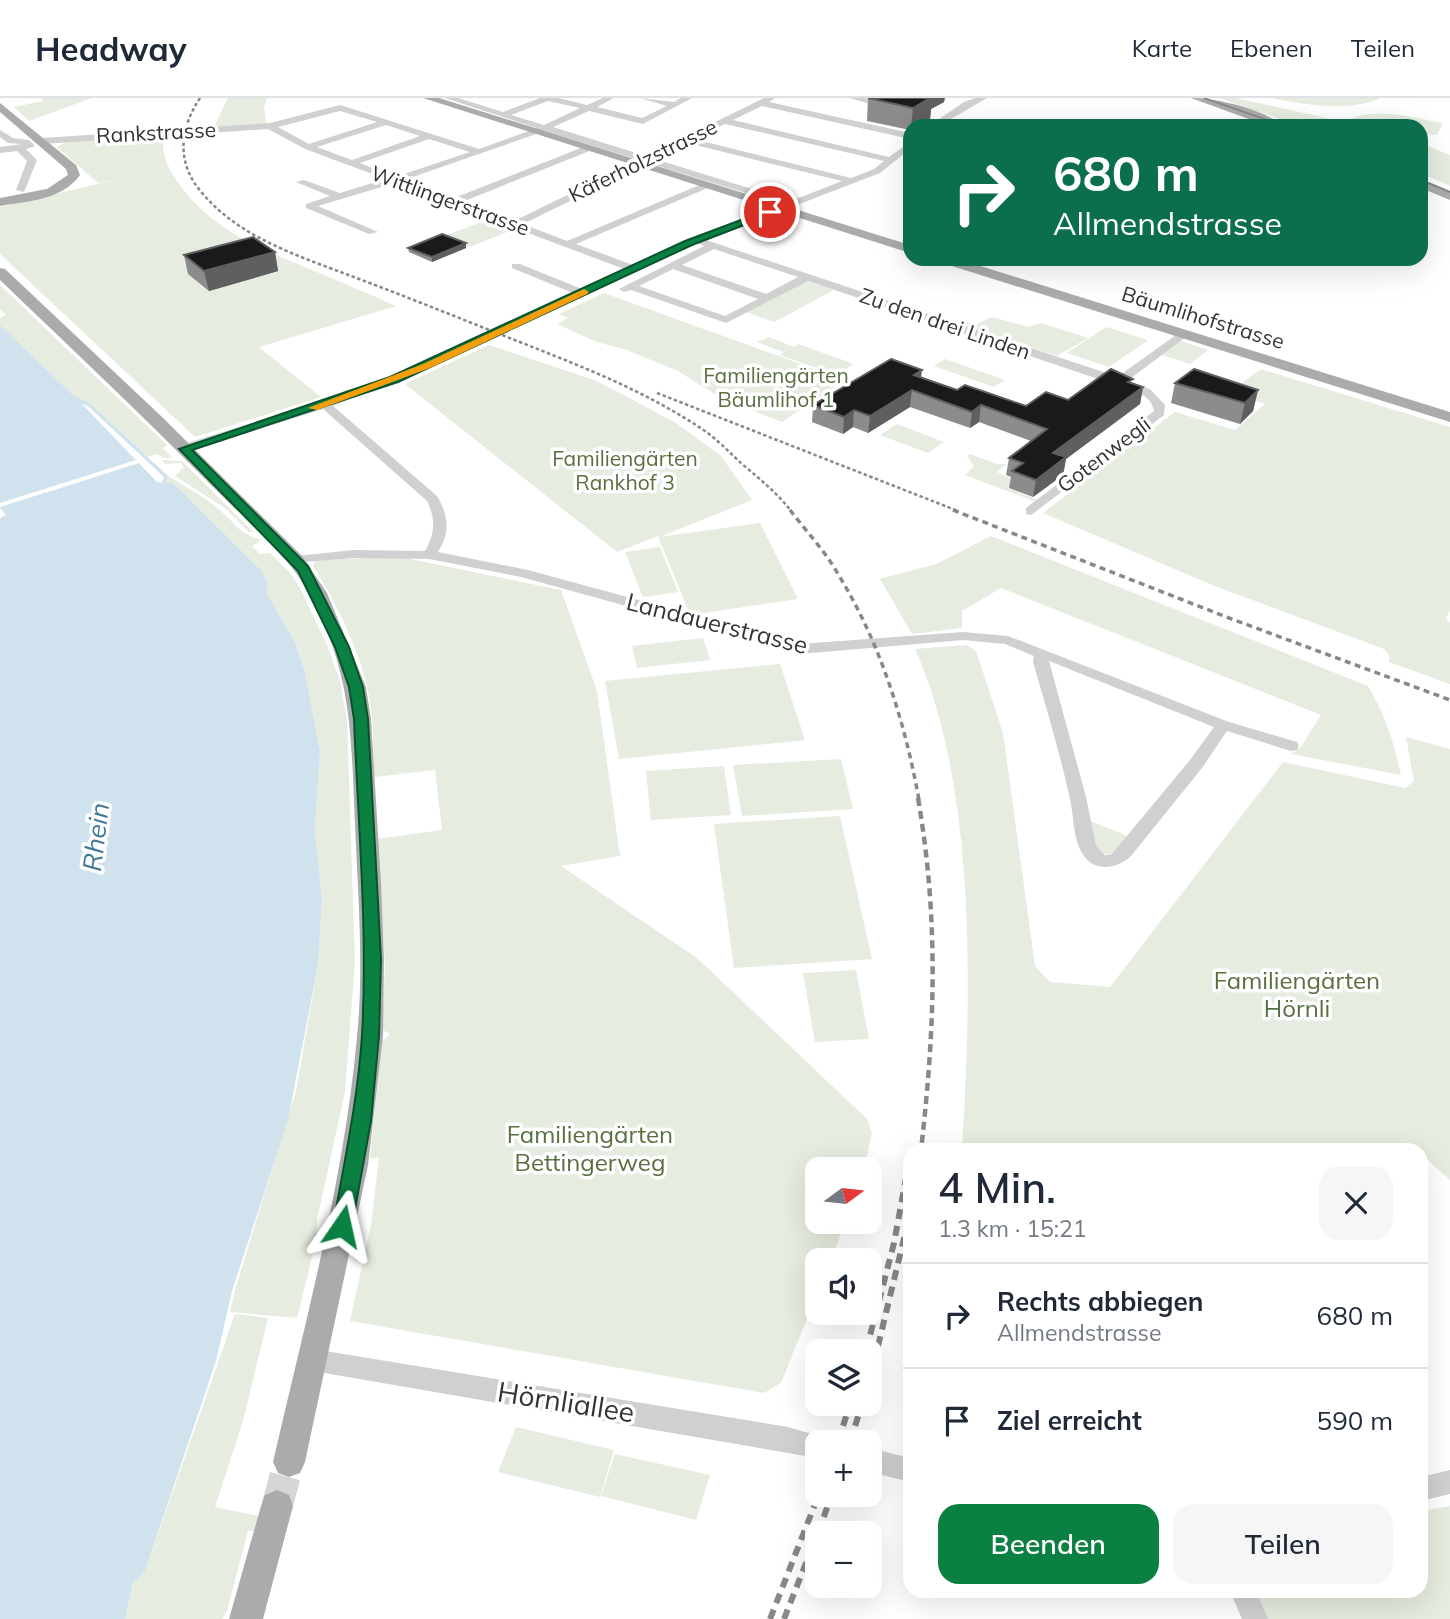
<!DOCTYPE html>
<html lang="de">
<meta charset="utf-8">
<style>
:root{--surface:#fff;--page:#f6f6f7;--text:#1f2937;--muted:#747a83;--line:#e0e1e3;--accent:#0b8043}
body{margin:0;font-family:Mulish,sans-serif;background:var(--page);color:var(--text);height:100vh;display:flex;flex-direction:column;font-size:26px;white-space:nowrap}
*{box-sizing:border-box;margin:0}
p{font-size:23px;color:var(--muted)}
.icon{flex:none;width:38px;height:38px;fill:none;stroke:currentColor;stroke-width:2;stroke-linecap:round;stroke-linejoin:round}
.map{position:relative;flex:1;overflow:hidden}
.side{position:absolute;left:903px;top:1045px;width:525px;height:455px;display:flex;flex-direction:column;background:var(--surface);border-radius:21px;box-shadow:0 7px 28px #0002}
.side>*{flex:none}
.guide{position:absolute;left:903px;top:21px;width:525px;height:147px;border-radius:21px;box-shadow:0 7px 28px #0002;background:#0b6e4f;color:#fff;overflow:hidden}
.needle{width:46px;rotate:75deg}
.fabs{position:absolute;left:805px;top:1059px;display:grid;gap:14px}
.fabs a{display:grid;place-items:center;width:77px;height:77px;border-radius:14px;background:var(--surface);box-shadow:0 7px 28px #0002;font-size:35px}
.pin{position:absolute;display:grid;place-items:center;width:60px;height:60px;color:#fff;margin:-30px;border:4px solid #fff;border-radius:50%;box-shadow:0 2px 7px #0007}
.me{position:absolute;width:77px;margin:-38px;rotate:11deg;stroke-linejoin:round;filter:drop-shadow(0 0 5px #0008)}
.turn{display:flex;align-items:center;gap:24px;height:147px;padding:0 35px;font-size:32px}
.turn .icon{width:91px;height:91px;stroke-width:2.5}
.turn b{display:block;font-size:49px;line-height:60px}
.round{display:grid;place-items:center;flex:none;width:74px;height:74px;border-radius:21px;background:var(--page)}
.head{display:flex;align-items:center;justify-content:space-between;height:119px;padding:0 35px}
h1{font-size:42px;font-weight:600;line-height:52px}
.primary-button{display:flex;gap:14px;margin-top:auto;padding:14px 35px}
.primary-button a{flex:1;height:80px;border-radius:21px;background:var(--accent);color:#fff;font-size:28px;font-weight:600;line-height:80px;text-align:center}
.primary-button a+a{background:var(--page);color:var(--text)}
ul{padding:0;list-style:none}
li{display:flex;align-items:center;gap:21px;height:105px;padding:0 35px;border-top:2px solid var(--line)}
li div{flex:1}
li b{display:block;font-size:26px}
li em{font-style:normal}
header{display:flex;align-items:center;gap:42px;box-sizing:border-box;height:98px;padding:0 35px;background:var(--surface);border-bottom:2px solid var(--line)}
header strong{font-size:33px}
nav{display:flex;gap:38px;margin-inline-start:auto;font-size:24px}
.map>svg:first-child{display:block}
</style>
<header>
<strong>Headway</strong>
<nav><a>Karte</a><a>Ebenen</a><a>Teilen</a></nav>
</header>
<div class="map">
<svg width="1450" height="1521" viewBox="0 0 1450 1521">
<rect width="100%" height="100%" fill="#fff"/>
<path fill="#e6ecdf" d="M41,0H92L29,23L14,9L43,3Z
M228,0H267L264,9L266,26L214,29Z
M1219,0H1236L1345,24C1374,7 1412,20 1443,25L1437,37L1421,36V28H1300Z
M1272,0H1380C1353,14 1301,7 1272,0Z
M165,37C160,49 166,66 173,77C205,128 254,148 307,170C337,182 367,195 396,208L259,249L321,299L195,339L0,156V109L123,80L98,85L57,49L65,44Z
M1425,47L1450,57V88L1421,75V48Z
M487,122L514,131L470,149L444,138Z
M806,183L834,192L774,224L746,214Z
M0,187L167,347L163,350L173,360H179H164L157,356L148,359L128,344L88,304L73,297L0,227V220L6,216L0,212Z
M604,195L845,282L782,324L721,300L678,273L627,252L597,244L557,226L568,220L559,216Z
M991,219L1029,229L1041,225L1088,240L1057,258L959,226L964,223L975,227Z
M1106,229L1148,242L1109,269L1067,255Z
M769,239L794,249L798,246L854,266L836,277L780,257L783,254L757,244Z
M1181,243L1208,252L1190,266L1162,257Z
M489,247L597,283L676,325L721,358L752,402L659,439L760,425L798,501L690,517L658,438L617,454L405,286Z
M945,261L1005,282L994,289L934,268Z
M1261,271L1450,329V512L1446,520L1450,525V586L1389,564V557L1384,551L1212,487L1043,415L1175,314L1235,332L1265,306L1229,294Z
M897,326L944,344L928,355L880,337Z
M970,356L997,366H1007L997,374L1017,383L1007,390L1040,403H1034L965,377L974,368L967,358Z
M162,362L182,363L253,434H249L225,410L175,378L184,369L180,365L165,366Z
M168,378C186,389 205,399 221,413C239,429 237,434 261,442L252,448L260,456L270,455L291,476L300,490L327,547L340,583L347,623L355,863L345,994L317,1122V1139L297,1220L230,1214L235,1192L296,993L318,867L322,800L315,732L320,653L305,575L295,544L267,496V484L261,472L173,385H166Z
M991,438L1368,588C1385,617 1394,644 1401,677L1291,656L1301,649L1321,617L1001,490L962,513V530L912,536L880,481L936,466Z
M660,449L678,494L643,499L625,454Z
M366,460H405L561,492L597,593L620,758L561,768L697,860L867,1021L872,1035L864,1071H817V1124H845L831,1162H817V1196L781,1285L764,1295L350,1223L371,1127L379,1060H370L382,943L389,938V935L382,932L385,867L377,741L442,732L435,672L374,679C373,654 374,628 370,603C363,560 337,505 313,468L316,462Z
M703,540L710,562L637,570L632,548Z
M967,547L976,553L1003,635L1035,868L1050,884L1110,889L1283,664L1405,690L1414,683L1406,639L1450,651V1082L1421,1056V1052L1411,1048L1406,1052H962C971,900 978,692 915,551Z
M780,566L805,642L619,661L605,583Z
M841,661L853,711L742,718L733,667Z
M724,668L731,717L651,722L646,673Z
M840,718L872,861L734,870L714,726Z
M1090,723L1130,739L1116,755L1104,756L1095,751Z
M856,872L869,941L815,944L803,875Z
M235,1216L268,1220L243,1323L215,1409L273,1421L270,1432L248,1433L227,1513L222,1521H125L133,1485L145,1473Z
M516,1329L614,1352L600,1399L498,1374Z
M615,1356L710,1377L696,1422L601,1398Z
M1450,1408V1521H1263L1251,1493H1421V1413Z"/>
<path fill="#cfe2ee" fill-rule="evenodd" d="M0,227L73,297L88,304L168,378L166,385H173L261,472L267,484V496L295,544L305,575L320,653L315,732L322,800L318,867L288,1022L232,1193L216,1263L145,1473L133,1485L125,1521H0V420L6,417L0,410ZM82,306L88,308L164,379L162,385L157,384Z"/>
<path fill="#fff" d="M136,362L139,365L45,395L42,393L44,395L0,409V405Z"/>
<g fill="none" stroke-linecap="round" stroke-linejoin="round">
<path stroke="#d6d6d6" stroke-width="31" stroke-dasharray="31 16" stroke-linecap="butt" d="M277,1408L289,1364"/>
<path fill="#d0d0d0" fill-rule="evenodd" d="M445,0H458L503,14L540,0H558L587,7L603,0H614L597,9L642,20L667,8L640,0L674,4L681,0H692L643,26L589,13L553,29L646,58L764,0H775L769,4L910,35V41L762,8L733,22L889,59L910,44V51L880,75L706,142L1112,277L1123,275L1180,234L1190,236L1131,280L1123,282L1150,291L1165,307L1164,317L1031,417L1026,416V410L1154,313C1151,295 1131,292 1116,288L1115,284H1107L808,183L726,225L631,192L624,194L619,191L704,148L697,145L430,270L333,308L437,398C449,418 450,435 438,454L528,472L800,546L963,534L1008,538L1229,624L1297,644L1299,648L1297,652L1291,653L1227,633L1202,670L1131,758C1119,770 1096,775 1084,758C1073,743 1074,719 1070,701C1060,655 1046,609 1033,564L1034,558L1005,546L963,542L800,556L521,479L429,461L354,460L291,465L289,462L296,458L354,452L425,453C435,436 436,421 427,403L323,311L189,353H181V347L329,301L422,266L573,195L512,170V166H520L582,191L624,171L395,85L318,108L378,134L369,136L306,110V106L330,98L296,84L304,82L340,95L386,81L305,51L268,31L42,46L38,43L42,40L270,25L340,7L479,51L537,30ZM548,3L580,10L544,27L511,17ZM340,13L377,24L309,46L278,29ZM725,26L884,63L874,71L851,80L694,41ZM386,27L420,38L352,62L317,49ZM545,33L639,62L514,123L462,104L592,52V48H586L454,100L404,82ZM429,41L470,54L395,79L360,65ZM687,45L842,83L791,103L655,61ZM648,65L782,106L685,143L633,167L576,146L710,89V85H704L567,143L523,126ZM714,151L798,179L766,196L682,167ZM673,171L758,201L725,218L639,188ZM1049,563L1214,629L1190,662L1112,756L1105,757L1096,748L1086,699Z
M849,0H865L889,7L885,10Z
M975,0H987L939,28H929L964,4Z
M0,32L13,40L29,42L35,48L26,51L37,62L24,94L16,92L27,63L17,53L0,55V49L22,46L8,45L0,39Z
M313,1251L788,1329L826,1340L828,1344H817V1360L313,1273L305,1270L301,1262L305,1254Z
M870,1350L910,1360V1384L870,1374Z
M1450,1372V1396L1421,1403V1379Z
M1230,1493H1256L1268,1521H1242Z"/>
<path fill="#ababab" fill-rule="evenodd" d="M423,0H439L910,147V155Z
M1191,0C1217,0 1263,11 1284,28H1268Z
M0,5L76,67L80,77C62,102 29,103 0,108V100L47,91L68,77L66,71L0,14Z
M1421,81L1450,93V102L1421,90Z
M937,161H958L1450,314V324L939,164Z
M0,170L5,171L161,318L302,458L327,495L366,589L371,621L381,786L384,862L383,938L368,1067L305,1364L300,1375L289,1379L278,1375L273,1364C305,1224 344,1083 357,939C364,869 358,797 355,726C351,639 353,574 308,494C286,454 247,423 215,391C145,320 72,251 0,182Z
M277,1392L289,1397L293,1408L263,1521H229L261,1408L265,1397Z"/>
<path stroke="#888" stroke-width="2" d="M1204,0L1284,28
M1421,82L1450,94"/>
<path stroke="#888" stroke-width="2.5" stroke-dasharray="3.5 2.5" stroke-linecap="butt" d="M200,0C179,32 176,66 203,96C242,142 305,160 359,181C407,199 454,218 502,237C570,264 641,290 702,331C717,341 729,354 742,366C760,381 777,395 791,413
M657,295L958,413"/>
<path stroke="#888" stroke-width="3.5" stroke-dasharray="6 4.5" stroke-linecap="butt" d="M790,412C806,433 825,453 838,476C880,544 905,624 919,702
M953,412L1229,520L1450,602"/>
<path stroke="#888" stroke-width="4.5" stroke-dasharray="8 5" stroke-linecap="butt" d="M918,700C939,822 935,930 921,1052
M909,1065L910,1059"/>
<path stroke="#888" stroke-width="6" stroke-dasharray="10 7" stroke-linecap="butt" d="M866,1253L894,1145L909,1064
M870,1281L908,1124
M838,1344L850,1306
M850,1344L862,1306
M818,1435L832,1396
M770,1521L819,1396
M784,1521L817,1437"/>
</g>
<path fill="#8c8c8c" d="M868,0L944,4L931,11L930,22L919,28H910V32L867,23Z
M466,145V150L432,164L409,154L408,150Z
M275,154L278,173L209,193L188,176L184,157Z
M921,279L957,292L1026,308L1068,302L1132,286L1143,289L1140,306L1066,361L1063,377L1033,399L1009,390L1011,379L1006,377L1009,360L1031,343L979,324L970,330L910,309L868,335L853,329L843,336L812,324L813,307Z
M1175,285L1258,292L1253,313L1240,326L1171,305Z"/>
<path fill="#5f5f5f" d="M916,0H945L944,4L931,11L930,22L919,28H911L913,10Z
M466,145V150L432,164V159Z
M275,154L278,173L209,193L204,173Z
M922,272L920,288L912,293L914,277Z
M1143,289L1140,306L1066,361L1063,377L1033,399L1036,382L1053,355Z
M912,292L910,309L868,335L870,318Z
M1258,292L1253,313L1240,326L1245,305Z
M981,307L979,324L970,330L972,314Z
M854,312L853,329L843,336L844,319Z"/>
<path fill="#1a1a1a" stroke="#5f5f5f" stroke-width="2" d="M868,0H930L913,10Z
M442,136L466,145L432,159L408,150Z
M253,139L275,154L204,173L184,157Z
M891,261L922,272L914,277L928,282L957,292L965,287L1026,308L1046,294L1068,302L1111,271L1133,281L1128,284L1143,289L1053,355L1066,359L1036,382L1012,373L1023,365L1009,360L1047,331L981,307L972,314L912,292L870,318L854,312L844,319L813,307Z
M1194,271L1258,292L1245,305L1175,285Z"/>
<path fill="#0b8043" stroke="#07532c" stroke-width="2" d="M770,111L773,112V116L692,147L398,284L192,352L308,468L349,549L363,589L368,621L377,786L381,862L379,938L371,1023L352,1128L350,1134L342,1136L335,1134L333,1128C344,1065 358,1001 362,937C368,832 358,726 354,621L349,589L335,549L298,473L179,351L390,279L685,143Z"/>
<path fill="#f59e0b" d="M584,191L589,194L587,196L430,270L317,312L308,310L423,266Z"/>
<g text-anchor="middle" stroke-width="7" stroke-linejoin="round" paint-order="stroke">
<g font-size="21" fill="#333" stroke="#fff">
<text transform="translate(156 35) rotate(-3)" y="7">Rankstrasse</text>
<text transform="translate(643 63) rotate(-26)" y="7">Käferholzstrasse</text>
<text transform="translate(450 103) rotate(20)" y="7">Wittlingerstrasse</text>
<text transform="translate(1203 220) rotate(17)" y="7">Bäumlihofstrasse</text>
<text transform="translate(945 226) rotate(19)" y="7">Zu den drei Linden</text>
<text transform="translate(1104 357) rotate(-37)" y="7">Gotenwegli</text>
</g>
<g font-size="21" fill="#56703f" stroke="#fff">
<text x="776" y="285">Familiengärten<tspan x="776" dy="24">Bäumlihof 1</tspan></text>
<text x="625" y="368">Familiengärten<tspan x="625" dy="24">Rankhof 3</tspan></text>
</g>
<g font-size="24" fill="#333" stroke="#fff">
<text transform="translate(717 526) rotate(14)" y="8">Landauerstrasse</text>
</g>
<g font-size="24" fill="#56703f" stroke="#fff">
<text x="1297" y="891">Familiengärten<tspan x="1297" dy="28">Hörnli</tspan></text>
<text x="590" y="1045">Familiengärten<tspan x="590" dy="28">Bettingerweg</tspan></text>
</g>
<g font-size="26" font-style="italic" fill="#3f7597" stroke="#fff">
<text transform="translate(96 739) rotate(-83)" y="9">Rhein</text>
</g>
<g font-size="28" fill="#333" stroke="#fff">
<text transform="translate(566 1304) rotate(9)" y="10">Hörnliallee</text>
</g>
</g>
</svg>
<div class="fabs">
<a><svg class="needle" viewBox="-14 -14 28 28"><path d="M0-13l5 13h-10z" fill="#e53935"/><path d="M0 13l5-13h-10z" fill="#747a83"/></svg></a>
<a><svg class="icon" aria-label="sound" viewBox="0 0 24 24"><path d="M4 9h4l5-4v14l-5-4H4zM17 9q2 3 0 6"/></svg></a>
<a><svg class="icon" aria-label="layers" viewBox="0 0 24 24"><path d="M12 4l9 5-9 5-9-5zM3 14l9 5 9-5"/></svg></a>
<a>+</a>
<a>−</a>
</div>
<div class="pin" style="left:770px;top:114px;background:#d93025"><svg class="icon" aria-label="arrive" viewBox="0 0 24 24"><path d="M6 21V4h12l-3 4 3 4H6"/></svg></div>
<svg class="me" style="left:342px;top:1128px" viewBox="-20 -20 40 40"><path d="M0-17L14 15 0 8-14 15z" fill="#0b8043" stroke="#fff" stroke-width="4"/></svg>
<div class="guide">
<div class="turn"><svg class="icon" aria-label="right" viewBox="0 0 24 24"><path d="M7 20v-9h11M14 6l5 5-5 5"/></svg><div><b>680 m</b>Allmendstrasse</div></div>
</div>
<section class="side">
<div class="head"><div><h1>4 Min.</h1><p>1.3 km · 15:21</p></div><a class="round"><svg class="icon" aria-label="close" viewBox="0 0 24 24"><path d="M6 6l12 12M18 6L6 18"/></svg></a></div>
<ul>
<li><svg class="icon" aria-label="right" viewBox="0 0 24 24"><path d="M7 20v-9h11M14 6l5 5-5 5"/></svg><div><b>Rechts abbiegen</b><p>Allmendstrasse</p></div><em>680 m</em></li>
<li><svg class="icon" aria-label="arrive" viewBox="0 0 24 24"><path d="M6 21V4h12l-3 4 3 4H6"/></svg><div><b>Ziel erreicht</b></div><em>590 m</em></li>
</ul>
<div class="primary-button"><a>Beenden</a><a>Teilen</a></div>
</section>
</div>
